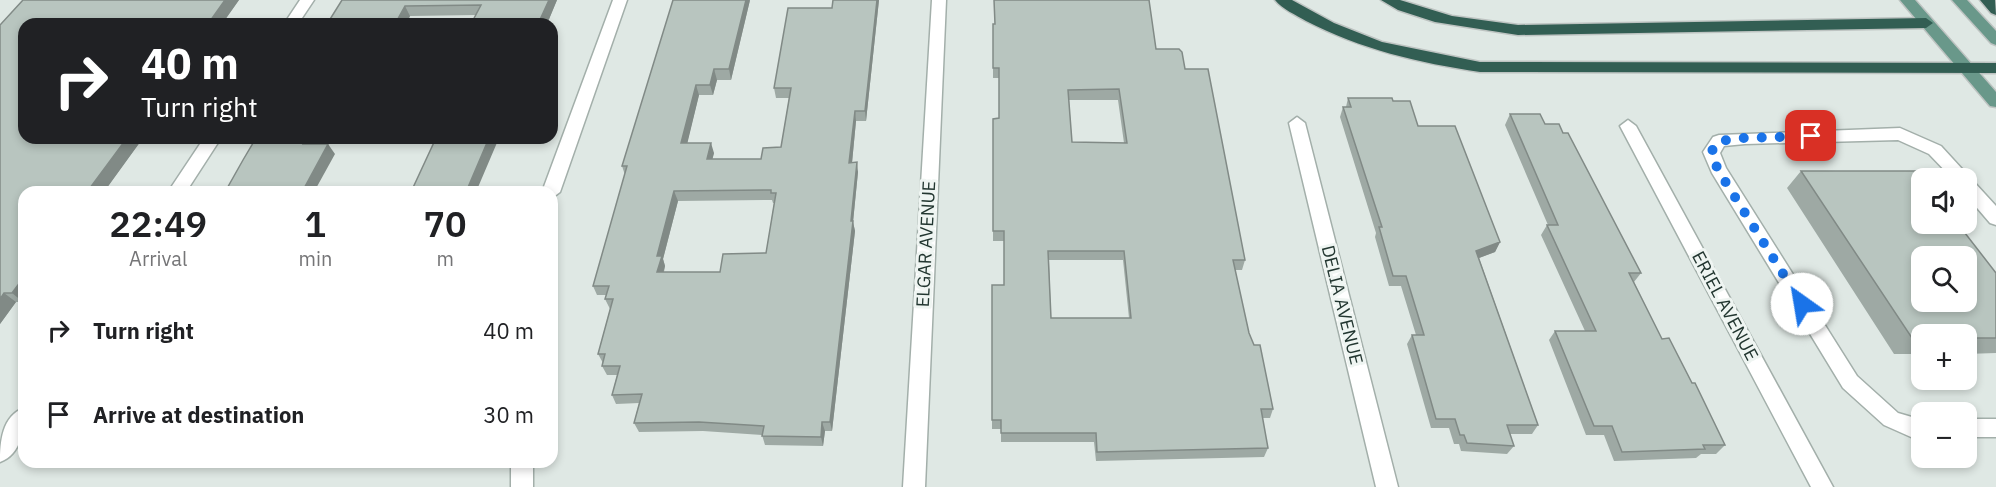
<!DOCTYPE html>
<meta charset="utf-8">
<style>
:root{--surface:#fff;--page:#f2f2f2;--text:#202124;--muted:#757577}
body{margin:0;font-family:"IBM Plex Sans",sans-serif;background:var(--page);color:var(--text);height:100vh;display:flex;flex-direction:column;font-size:22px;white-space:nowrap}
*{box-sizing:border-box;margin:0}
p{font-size:20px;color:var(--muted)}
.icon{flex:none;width:33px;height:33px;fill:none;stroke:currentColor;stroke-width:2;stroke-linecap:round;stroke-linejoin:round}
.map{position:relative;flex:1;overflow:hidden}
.drawer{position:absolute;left:18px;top:186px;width:540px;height:282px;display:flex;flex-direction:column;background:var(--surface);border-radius:18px;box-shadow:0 3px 9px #0003}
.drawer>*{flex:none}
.hud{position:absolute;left:18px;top:18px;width:540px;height:126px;border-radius:18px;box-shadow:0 3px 9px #0003;background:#202124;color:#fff;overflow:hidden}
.tools{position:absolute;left:1911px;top:168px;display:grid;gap:12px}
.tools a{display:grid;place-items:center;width:66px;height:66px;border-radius:12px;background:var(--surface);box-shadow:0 3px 9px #0003;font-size:30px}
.pin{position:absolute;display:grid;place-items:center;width:51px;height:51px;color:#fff;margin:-26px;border-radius:12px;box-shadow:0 3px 9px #0006}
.me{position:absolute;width:66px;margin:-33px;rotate:328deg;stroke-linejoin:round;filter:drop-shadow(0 0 4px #0008)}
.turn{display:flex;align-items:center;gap:21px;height:126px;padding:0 24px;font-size:27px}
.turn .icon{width:78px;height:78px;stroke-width:2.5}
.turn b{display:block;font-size:42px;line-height:51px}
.eta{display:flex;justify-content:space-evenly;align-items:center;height:102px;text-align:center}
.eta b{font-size:36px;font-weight:600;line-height:42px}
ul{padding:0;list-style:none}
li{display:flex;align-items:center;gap:18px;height:84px;padding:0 24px}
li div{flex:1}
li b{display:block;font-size:22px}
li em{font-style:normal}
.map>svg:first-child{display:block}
</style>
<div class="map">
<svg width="1996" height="487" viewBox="0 0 1996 487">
<rect width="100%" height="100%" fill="#dfe8e4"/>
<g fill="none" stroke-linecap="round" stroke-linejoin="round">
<g stroke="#a3afaa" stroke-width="3">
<path id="lane" d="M1900,128L1941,146L1996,206V225L1990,223L1966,195V178H1952L1929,154L1898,140L1745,144L1724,146L1720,153L1726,168L1857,376L1898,413L1922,420V438L1911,437L1884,425L1843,388L1712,173L1703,152L1713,137L1719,135Z
M1966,419H1996V437H1966Z"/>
</g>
<g stroke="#a3afaa" stroke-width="3">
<path id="street" d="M300,0H314L298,24H284Z
M613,0H627L560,192L552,198V192H542Z
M932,0H946L925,487H903Z
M1297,117L1305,123L1398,487H1376L1289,123Z
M1628,120L1636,126L1833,487H1811L1620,126Z
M204,138H221L186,192H168Z
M24,408C24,428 22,454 0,462C0,442 2,416 24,408Z
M511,462H533V487H511Z"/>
</g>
<g stroke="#bdc3c1" stroke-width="3">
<path id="primary" d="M1900,0H1915L1996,92V107L1990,106Z
M1952,0H1967L1996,31V45L1991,43Z"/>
</g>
<g stroke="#bdc3c1" stroke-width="3">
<path id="highway" d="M1275,0H1292L1334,23L1382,42L1480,62L1996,63V73L1480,72C1419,63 1360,49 1306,21C1296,15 1282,9 1275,0Z
M1381,0H1400L1452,16L1518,25L1926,18L1933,23L1926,28L1518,35L1435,22L1398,10Z
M1980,0H1995L1996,15L1991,13Z"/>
</g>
<use href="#lane" fill="#fff" fill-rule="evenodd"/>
<use href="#street" fill="#fff" fill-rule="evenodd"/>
<use href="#primary" fill="#69988a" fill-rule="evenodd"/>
<use href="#highway" fill="#325e53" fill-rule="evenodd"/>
</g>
<path fill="#9ea9a4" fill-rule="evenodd" d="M23,0H239L222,24H24V138H143L23,302H16L0,324Z
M342,0H557L547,24H471L476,15L410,16L406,24H327Z
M750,0L731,80H717L713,95H699L687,143L714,153L712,159H761L781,147L789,98H776L774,88L832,8L879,0L866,121H856L852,163L858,172L853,222L855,231L832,431H825L823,446L765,445L762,435L703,431L639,432L634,423L639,403L616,404L612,395L617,375H607L602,366L603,363L598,354L610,309L605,299L606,295H597L593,286L625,175L622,166ZM772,200L773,203H774L766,253L720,272H664L665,266L663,259L678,201Z
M994,0H1149L1156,49L1185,69L1245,260L1242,270H1235L1249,333L1273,409L1270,418H1262L1268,448L1264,457L1096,461L1094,442H1001V429H992V285H1004V241H993V119L999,118V78H993V24H995ZM1069,100H1118L1124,143L1072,142ZM1049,260H1123L1129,318H1051Z
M1348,98L1393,101L1418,126L1500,242L1495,252L1479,258L1538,425L1532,434H1510L1514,446L1507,454L1461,451L1459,444H1454L1449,428H1431L1407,344L1412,335H1416L1401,286H1389L1375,237L1376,233L1340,117L1343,107H1346Z
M1510,114L1545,124L1563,133L1641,273L1634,282L1662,339L1692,383L1725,445L1716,454H1701L1696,458L1614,461L1604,435H1586L1549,340L1555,331H1585L1541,235L1547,225H1548L1505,125Z
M418,138H499L436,140H419Z
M1801,171L1996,273V353L1966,354V334H1922V354H1894L1787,188Z
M265,462H405V464L266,463Z"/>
<path fill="#818a86" d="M225,0H239L222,24H208Z
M549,0H557L547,24H538Z
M746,0H750L731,80L729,69Z
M877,0H879L866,121L865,111Z
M405,6L410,16L406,24H395Z
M714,69L717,80L713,95L710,85Z
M696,85L699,95L685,153L681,143Z
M855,111L856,121L851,173L849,163Z
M127,138H143L104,192H87Z
M306,138H319L310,154L303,144Z
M489,138H499L476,192H466Z
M711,143L714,153L710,169L707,159Z
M328,144L335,154L314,192H302Z
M857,162L858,172L853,222L855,231L832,431L830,422Z
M674,191L678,201L663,259L665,266L661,281L657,272V256Z
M1500,242L1495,252L1471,261L1476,251Z
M24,277V301L23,302L12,293Z
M4,293L16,302L0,324V299Z
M822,422L825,431L823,446L821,437Z"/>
<path fill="#b8c5bf" stroke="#818a86" stroke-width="1.5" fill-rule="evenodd" d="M23,0H225L208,24H24V138H127L87,192H24V277L12,293H4L0,299V25Z
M342,0H549L538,24H471L481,5L405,6L395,24H327Z
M673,0H746L729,69H714L710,85H696L681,143H711L707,159H761L763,148L781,147L791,88H774L788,8H832L833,0H877L865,111H855L849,163L857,162L851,221H853L830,422H822L821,437L762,436L764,426L699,422L634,423L642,394L612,395L620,366H602L605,354H598L613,299H605L609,286H593L627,166H622ZM771,190V193H776L766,253L723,254L720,272H657L662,256H657L674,191Z
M994,0H1149L1156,49H1179L1182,52L1185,69H1208L1245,260H1233L1249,333L1254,345H1260L1273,409H1261L1268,448L1097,452L1096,433H1001V420H992V285H1004V231H993V119L999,118V68H993V24H995ZM1119,89L1127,143L1072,142L1068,90ZM1048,251H1124L1131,318H1051Z
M1348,98H1392L1393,101H1410L1418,126H1455L1500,242L1476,251L1538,425H1507L1514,446L1467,443L1464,435H1460L1455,419H1436L1412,335H1424L1406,276H1393L1379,227H1382L1343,107H1351Z
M1510,114H1540L1545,124H1559L1563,133H1568L1641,273H1629L1662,339L1669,338L1692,383H1695L1725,445H1703L1705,449L1622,452L1612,426H1594L1555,331H1596L1547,225H1558Z
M256,138H306L303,144H328L302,192H225L243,160Z
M436,138H489L466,192H411Z
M1801,171H1918L1924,178H1922V224H1958L1996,273V338H1966V334H1922V338H1912ZM1922,256H1966V302H1922Z"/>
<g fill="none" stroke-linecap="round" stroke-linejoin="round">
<path stroke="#1a73e8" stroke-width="10" stroke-dasharray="0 18" d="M1802,304L1718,170L1711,152L1719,141L1744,138L1811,136"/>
</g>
<g text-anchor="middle" stroke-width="6" stroke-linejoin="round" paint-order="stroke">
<g font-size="18" fill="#223630" stroke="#eff5f2">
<text transform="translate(926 244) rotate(-87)" y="6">ELGAR AVENUE</text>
<text transform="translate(1342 305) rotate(76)" y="6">DELIA AVENUE</text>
<text transform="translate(1725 306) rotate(62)" y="6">ERIEL AVENUE</text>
</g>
</g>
</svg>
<div class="tools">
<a><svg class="icon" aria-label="sound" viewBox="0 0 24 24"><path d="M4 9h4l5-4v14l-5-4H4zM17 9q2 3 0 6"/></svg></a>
<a><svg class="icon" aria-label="search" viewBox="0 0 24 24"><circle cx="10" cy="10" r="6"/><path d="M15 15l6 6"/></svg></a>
<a>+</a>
<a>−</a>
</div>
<div class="pin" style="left:1811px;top:136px;background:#d93025"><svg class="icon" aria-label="arrive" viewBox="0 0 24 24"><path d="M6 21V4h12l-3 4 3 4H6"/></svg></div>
<svg class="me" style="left:1802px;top:304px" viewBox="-20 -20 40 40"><circle r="19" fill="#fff"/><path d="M0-13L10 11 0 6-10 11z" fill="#1a73e8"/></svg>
<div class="hud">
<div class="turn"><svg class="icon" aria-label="right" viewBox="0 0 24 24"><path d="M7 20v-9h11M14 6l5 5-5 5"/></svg><div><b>40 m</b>Turn right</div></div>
</div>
<section class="drawer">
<div class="eta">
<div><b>22:49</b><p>Arrival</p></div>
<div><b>1</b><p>min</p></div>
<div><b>70</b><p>m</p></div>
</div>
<ul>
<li><svg class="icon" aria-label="right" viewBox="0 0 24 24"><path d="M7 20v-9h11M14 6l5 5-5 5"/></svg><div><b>Turn right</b></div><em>40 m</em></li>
<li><svg class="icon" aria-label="arrive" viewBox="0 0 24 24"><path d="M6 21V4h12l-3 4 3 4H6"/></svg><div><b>Arrive at destination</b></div><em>30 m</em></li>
</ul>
</section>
</div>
